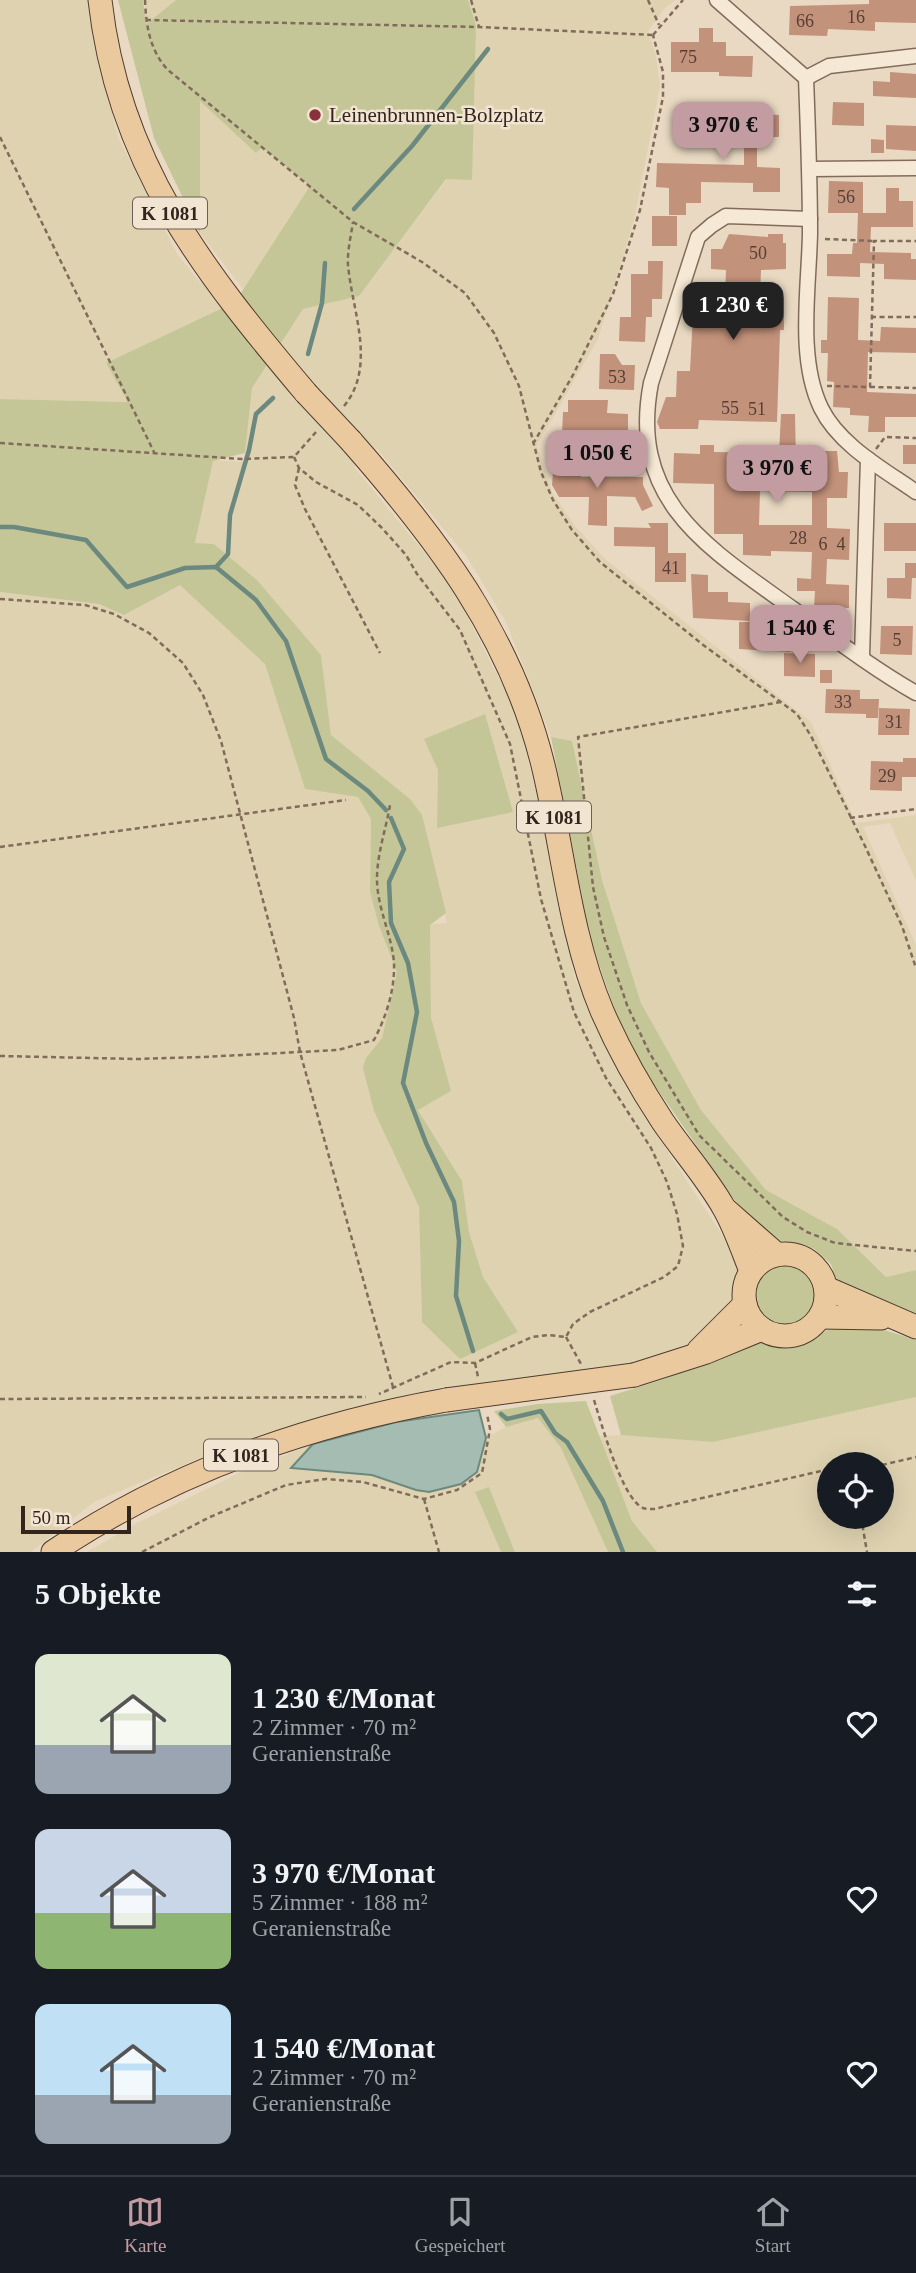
<!DOCTYPE html>
<html lang="de">
<meta charset="utf-8">
<style>
:root{--surface:#171b24;--page:#20242c;--text:#f1f3f6;--muted:#9ea1a6;--line:#363941;--accent:#c39ca2}
body{margin:0;font-family:"Times New Roman",serif;background:var(--page);color:var(--text);height:100vh;display:flex;flex-direction:column;font-size:26px;white-space:nowrap}
*{box-sizing:border-box;margin:0}
p{font-size:23px;color:var(--muted)}
.icon{flex:none;width:38px;height:38px;fill:none;stroke:currentColor;stroke-width:2;stroke-linecap:round;stroke-linejoin:round}
.map{position:relative;height:1552px;overflow:hidden}
.sheet{display:flex;flex-direction:column;background:var(--surface);flex:1}
.sheet>*{flex:none}
.controls{position:absolute;left:817px;top:1452px;display:grid;gap:14px}
.controls a{display:grid;place-items:center;width:77px;height:77px;border-radius:50%;background:var(--surface);box-shadow:0 7px 28px #0002;font-size:35px}
.scale{position:absolute;left:21px;bottom:18px;width:110px;box-sizing:border-box;padding-left:7px;border:4px solid #32251e;border-top:0;font-size:19px;line-height:24px;white-space:nowrap;color:#32251e;-webkit-text-stroke:5px #f1e4d1;paint-order:stroke}
.price{position:absolute;translate:-50% -60px;padding:0 16px;border-radius:14px;background:var(--accent);color:#111;font-size:23px;line-height:46px;filter:drop-shadow(0 2px 4px #0008)}
.price::after{content:'';position:absolute;left:50%;top:42px;width:21px;height:16px;margin-left:-10px;background:inherit;clip-path:polygon(0 0,100% 0,50% 100%)}
.price.selected{background:#222;color:#fff}
ul{padding:0;list-style:none}
li{display:flex;align-items:center;gap:21px;height:175px;padding:0 35px}
li span{display:grid;place-items:center;flex:none;width:196px;height:140px;border-radius:14px;color:#555}
li>.icon{margin-inline-start:auto}
span .icon{width:84px;height:84px;fill:#fffc;stroke-width:1}
li b{font-size:30px}
h2{display:flex;justify-content:space-between;align-items:center;height:84px;padding:0 35px;font-size:30px}
.tab-bar{display:flex;justify-content:space-around;align-items:center;height:98px;border-top:2px solid var(--line);background:var(--surface);font-size:19px;color:var(--muted)}
.tab-bar a{display:grid;justify-items:center;gap:4px}
.tab-bar .selected{color:var(--accent)}
.map>svg:first-child{display:block}
.farmland{fill:#ded2b0;fill-rule:evenodd}
.green{fill:#c5c697}
.water{fill:#a4bcb2;stroke:#6c897f;stroke-width:2}
.lines{fill:none;stroke-linecap:round;stroke-linejoin:round}
.stream{stroke:#6c897f;stroke-width:4.5}
.building{fill:#c3927b;fill-rule:evenodd}
.service-casing{stroke:#816b5b;stroke-width:10}
.minor-casing{stroke:#816b5b;stroke-width:17}
.primary-casing{stroke:#4f3b2f;stroke-width:25}
.path{stroke:#816b5b;stroke-width:2.5;stroke-dasharray:5 3.5;stroke-linecap:butt}
.service{stroke:#f5e8d4;stroke-width:7}
.minor{stroke:#f5e8d4;stroke-width:14}
.primary{stroke:#e9c99d;stroke-width:23}
.primary-bridge-casing{stroke:#4f3b2f;stroke-width:25;stroke-linecap:butt}
.primary-bridge{stroke:#e9c99d;stroke-width:23}
.poi-dot{fill:#8a313b;stroke:#f1e4d1;stroke-width:2.5}
.labels{text-anchor:middle;stroke-width:5;stroke-linejoin:round;paint-order:stroke}
.number-label{font-size:18px;fill:#564035}
.shield{fill:#f1e4d1;stroke:#6b5e54;stroke-width:2}
.shield-label{font-size:19px;font-weight:bold;fill:#32251e}
.poi-label{font-size:21px;fill:#32251e;stroke:#f1e4d1;text-anchor:start}
</style>
<div class="map">
<svg width="916" height="1552" viewBox="0 0 916 1552">
<rect width="100%" height="100%" fill="#e9d9c2"/>
<g class="farmland">
<path d="M 0,0 L 88,0 L 92,34 L 118,137 L 177,254 L 199,281 L 220,294 L 226,306 L 106,363 L 128,402 L 0,399 Z"/>
<path d="M 145,0 L 176,0 L 145,24 Z"/>
<path d="M 468,0 L 676,0 L 665,8 L 648,31 L 656,56 L 660,86 L 634,220 L 598,339 L 537,445 L 552,492 L 575,526 L 605,559 L 811,722 L 856,823 L 916,815 L 916,881 L 890,823 L 863,827 L 916,945 L 916,1270 L 886,1277 L 837,1229 L 766,1190 L 701,1110 L 641,1003 L 602,880 L 572,742 L 551,737 L 506,622 L 467,557 L 377,449 L 354,467 L 443,575 L 458,598 L 515,710 L 540,806 L 575,979 L 627,1089 L 730,1247 L 738,1271 L 730,1305 L 695,1343 L 666,1358 L 631,1367 L 436,1388 L 351,1408 L 205,1456 L 94,1502 L 31,1552 L 0,1552 L 0,592 L 99,604 L 124,615 L 180,584 L 265,664 L 305,789 L 358,797 L 371,819 L 370,892 L 379,926 L 397,972 L 382,1038 L 366,1058 L 374,1111 L 419,1207 L 422,1322 L 517,1332 L 483,1277 L 469,1232 L 462,1181 L 418,1109 L 451,1091 L 431,1017 L 430,924 L 447,923 L 422,815 L 409,799 L 331,735 L 321,655 L 257,580 L 214,544 L 195,543 L 213,460 L 244,462 L 252,388 L 303,309 L 359,295 L 447,179 L 476,25 ZM 438,770 L 513,812 L 437,827 Z"/>
<path d="M 200,100 L 256,153 L 284,119 L 330,156 L 243,289 L 200,233 Z"/>
<path d="M 916,1397 L 916,1552 L 657,1552 L 632,1521 L 599,1436 L 629,1435 L 713,1442 ZM 830,1465 L 882,1465 L 882,1517 L 830,1517 Z"/>
<path d="M 538,1418 L 561,1448 L 608,1552 L 515,1552 L 489,1487 L 475,1492 L 501,1552 L 87,1552 L 135,1524 L 237,1474 L 313,1444 L 292,1468 L 372,1475 L 416,1490 L 429,1492 L 461,1484 L 477,1472 L 486,1438 L 506,1427 Z"/>
</g>
<g class="green">
<path d="M 118,0 L 143,0 L 146,24 L 176,0 L 468,0 L 476,25 L 472,180 L 446,179 L 359,296 L 303,309 L 252,388 L 245,453 L 213,461 L 195,543 L 214,544 L 257,580 L 321,655 L 331,735 L 410,799 L 422,815 L 446,913 L 430,925 L 431,1017 L 451,1091 L 418,1110 L 462,1181 L 469,1232 L 483,1277 L 518,1332 L 460,1359 L 422,1322 L 419,1207 L 374,1111 L 363,1068 L 366,1058 L 382,1038 L 397,972 L 379,926 L 370,892 L 371,819 L 358,797 L 305,789 L 265,664 L 180,585 L 124,615 L 99,604 L 0,592 L 0,399 L 128,402 L 106,363 L 235,302 L 310,186 L 262,147 L 256,153 L 200,101 L 200,233 L 154,138 Z"/>
<path d="M 485,714 L 513,812 L 437,828 L 438,770 L 424,739 Z"/>
<path d="M 551,737 L 572,741 L 602,880 L 641,1003 L 701,1110 L 766,1190 L 837,1229 L 886,1277 L 916,1270 L 916,1314 L 861,1296 L 842,1285 L 835,1277 L 831,1264 L 813,1248 L 773,1239 L 741,1209 L 644,1070 L 615,1011 L 590,938 Z"/>
<circle cx="786" cy="1294" r="33"/>
<path d="M 839,1323 L 875,1327 L 916,1340 L 916,1397 L 713,1442 L 621,1435 L 610,1396 L 664,1379 L 750,1342 C 760,1341 767,1344 777,1345 C 802,1348 819,1335 839,1323 Z"/>
<path d="M 586,1401 L 632,1521 L 657,1552 L 608,1552 L 561,1448 L 538,1418 L 506,1427 L 494,1411 L 538,1404 Z"/>
<path d="M 489,1487 L 515,1552 L 501,1552 L 475,1492 Z"/>
</g>
<path class="water" d="M 479,1410 L 486,1438 L 477,1472 L 461,1484 L 429,1492 L 416,1490 L 372,1475 L 291,1468 L 313,1444 L 396,1422 Z"/>
<g class="lines">
<g class="stream">
<path d="M 354,209 L 412,146 L 488,49"/>
<path d="M 308,354 L 322,303 L 325,263"/>
<path d="M 0,527 L 14,527 L 86,540 L 127,587 L 185,568 L 216,567 L 256,600 L 286,641 L 326,759 L 368,791 L 386,810"/>
<path d="M 216,567 L 228,554 L 230,515 L 249,450 L 256,414 L 273,398"/>
<path d="M 391,818 L 404,849 L 389,882 L 391,923 L 408,963 L 417,1012 L 403,1083 L 426,1143 L 454,1202 L 459,1241 L 456,1296 L 473,1351"/>
<path d="M 501,1414 L 507,1419 L 541,1411 L 555,1433 L 567,1442 L 603,1501 L 623,1552"/>
</g>
</g>
<g class="building">
<path d="M 869,0 L 916,0 L 916,23 L 875,22 L 875,31 L 828,29 L 827,36 L 789,35 L 790,6 L 869,4 Z"/>
<path d="M 699,28 L 713,28 L 713,42 L 726,42 L 726,56 L 753,56 L 752,77 L 719,76 L 719,72 L 671,72 L 671,42 L 699,42 Z"/>
<path d="M 890,72 L 916,74 L 916,98 L 873,96 L 873,81 L 890,82 Z"/>
<path d="M 833,102 L 864,103 L 864,126 L 832,125 Z"/>
<path d="M 713,112 L 779,115 L 779,137 L 758,137 L 757,139 L 757,167 L 780,168 L 780,192 L 753,192 L 753,183 L 701,182 L 701,203 L 686,203 L 686,215 L 669,215 L 669,188 L 656,187 L 657,163 L 744,165 L 744,138 L 712,137 Z"/>
<path d="M 886,125 L 916,126 L 916,151 L 886,149 Z"/>
<path d="M 871,139 L 884,140 L 884,153 L 871,153 Z"/>
<path d="M 829,181 L 863,182 L 863,213 L 828,213 Z"/>
<path d="M 886,188 L 899,188 L 899,201 L 913,201 L 913,227 L 871,227 L 870,252 L 911,253 L 911,259 L 916,259 L 916,280 L 884,279 L 884,264 L 860,263 L 860,277 L 827,276 L 827,254 L 852,254 L 853,243 L 857,243 L 858,213 L 886,213 Z"/>
<rect x="652" y="216" width="25" height="30"/>
<path d="M 729,234 L 768,237 L 768,234 L 783,234 L 783,243 L 786,243 L 786,269 L 761,270 L 760,297 L 784,297 L 784,330 L 780,330 L 777,422 L 699,420 L 698,429 L 660,429 L 657,422 L 666,397 L 676,397 L 677,371 L 690,371 L 694,296 L 725,296 L 726,270 L 711,269 L 711,249 L 722,249 Z"/>
<path d="M 648,261 L 663,261 L 662,299 L 652,299 L 652,317 L 646,317 L 645,342 L 619,341 L 620,317 L 631,317 L 631,274 L 648,274 Z"/>
<path d="M 828,297 L 859,298 L 858,340 L 880,341 L 881,327 L 916,328 L 916,353 L 868,352 L 867,392 L 916,394 L 916,417 L 885,417 L 885,432 L 868,432 L 869,416 L 850,415 L 850,408 L 833,407 L 834,382 L 827,381 L 828,353 L 821,353 L 821,340 L 827,340 Z"/>
<path d="M 600,354 L 615,354 L 622,365 L 635,365 L 634,390 L 599,389 Z"/>
<path d="M 568,400 L 608,400 L 607,413 L 628,414 L 628,437 L 562,434 L 563,412 L 568,412 Z"/>
<path d="M 781,414 L 795,414 L 796,464 L 823,464 L 824,451 L 837,451 L 839,472 L 848,472 L 847,498 L 827,498 L 827,528 L 850,529 L 849,560 L 827,559 L 826,584 L 849,585 L 849,608 L 814,608 L 815,591 L 797,591 L 797,578 L 811,579 L 812,552 L 771,551 L 771,556 L 743,555 L 743,534 L 714,534 L 714,484 L 673,483 L 674,453 L 700,454 L 700,445 L 714,445 L 714,452 L 779,453 ZM 760,491 L 812,492 L 812,525 L 759,525 Z"/>
<rect x="903" y="445" width="13" height="19"/>
<path d="M 554,459 L 570,459 L 569,471 L 581,471 L 581,477 L 643,477 L 643,485 L 653,506 L 642,511 L 635,497 L 607,496 L 607,526 L 588,525 L 589,497 L 559,497 L 552,485 Z"/>
<path d="M 648,523 L 668,523 L 668,553 L 686,553 L 686,582 L 655,582 L 655,547 L 614,546 L 614,527 L 651,528 Z"/>
<rect x="884" y="523" width="32" height="28"/>
<rect x="905" y="563" width="11" height="15"/>
<path d="M 691,574 L 708,575 L 708,592 L 728,592 L 728,602 L 750,603 L 750,621 L 693,618 Z"/>
<path d="M 887,578 L 912,578 L 911,599 L 887,598 Z"/>
<path d="M 739,622 L 771,622 L 770,629 L 791,630 L 790,652 L 739,649 Z"/>
<path d="M 881,626 L 913,626 L 912,655 L 880,654 Z"/>
<path d="M 784,653 L 815,654 L 815,677 L 784,676 Z"/>
<rect x="820" y="670" width="12" height="13"/>
<path d="M 826,689 L 860,690 L 860,699 L 879,699 L 878,718 L 866,718 L 866,714 L 825,713 Z"/>
<path d="M 879,708 L 910,709 L 909,735 L 878,735 Z"/>
<path d="M 903,758 L 916,758 L 916,777 L 902,777 L 902,791 L 870,790 L 871,761 L 903,762 Z"/>
</g>
<g class="lines">
<defs>
<path id="service" d="M 580,460 L 651,461"/>
<g id="minor">
<path d="M 717,0 L 806,78 C 808,130 810,182 810,233 C 809,288 797,358 821,408 C 839,445 883,469 916,492"/>
<path d="M 806,78 L 829,66 L 916,56"/>
<path d="M 810,169 L 916,168"/>
<path d="M 810,219 L 726,216 L 712,225 L 698,237 L 651,383 C 628,502 709,548 793,609 C 833,638 874,669 916,693"/>
<path d="M 862,656 L 868,459"/>
</g>
<g id="primary">
<path d="M 100,0 C 118,164 204,272 306,393"/>
<path d="M 351,441 C 437,539 511,635 543,765 C 563,847 569,932 602,1011 C 619,1050 640,1087 663,1122 C 683,1151 707,1178 724,1208 C 735,1227 743,1251 751,1271"/>
<path d="M 727,1211 L 776,1254"/>
<circle cx="785" cy="1295" r="41"/>
<path d="M 826,1288 L 916,1327"/>
<path d="M 820,1317 L 881,1318"/>
<path d="M 699,1350 L 745,1304"/>
<path d="M 634,1375 L 706,1352 L 762,1329"/>
<path d="M 53,1552 C 171,1473 307,1425 446,1400"/>
</g>
</defs>
<use href="#service" class="service-casing"/>
<use href="#minor" class="minor-casing"/>
<use href="#primary" class="primary-casing"/>
<g class="path">
<path d="M 145,0 C 146,26 150,51 168,70 L 353,222 L 422,262 L 465,293 L 494,333 L 519,386 L 541,472 L 553,500 L 572,530 L 600,562 L 702,644 L 797,714 L 811,736 L 865,846 L 902,926 L 916,968"/>
<path d="M 471,0 L 479,27"/>
<path d="M 648,0 L 659,25"/>
<path d="M 146,20 L 479,27 L 653,35"/>
<path d="M 653,35 L 683,0"/>
<path d="M 0,137 L 154,452"/>
<path d="M 825,239 L 874,241"/>
<path d="M 871,317 L 916,317"/>
<path d="M 827,386 L 870,387 L 874,241 L 916,241"/>
<path d="M 870,387 L 916,388"/>
<path d="M 344,406 C 377,366 352,311 348,265 C 347,252 351,236 353,222"/>
<path d="M 0,443 L 242,459 L 294,457 L 316,432"/>
<path d="M 533,444 L 573,375 L 613,294 L 640,210 L 663,97 L 663,72 L 653,35"/>
<path d="M 876,449 L 885,437 L 916,438"/>
<path d="M 294,457 L 299,468 L 316,482 L 358,505 L 382,528 L 406,555 L 417,574 L 460,630 L 510,744 L 541,899 L 574,1012 L 606,1078 L 651,1148 L 667,1182 L 677,1214 L 683,1246 L 678,1266 L 664,1277 L 590,1312 L 573,1324 L 566,1337 L 548,1335 L 532,1337 L 475,1363 L 451,1362 L 379,1394"/>
<path d="M 299,468 L 295,485 L 305,509 L 380,653"/>
<path d="M 0,599 L 85,605 L 114,614 L 149,633 L 183,663 L 203,695 L 221,741 L 294,1018 L 300,1052 L 393,1387"/>
<path d="M 781,702 L 578,737 L 593,887 L 604,937 L 627,1005 L 649,1052 L 699,1135 L 783,1217 L 807,1232 L 835,1243 L 916,1251"/>
<path d="M 850,818 L 916,809"/>
<path d="M 0,847 L 346,800"/>
<path d="M 0,1056 L 137,1059 L 203,1057 L 338,1050 L 374,1040 C 386,1017 395,990 394,963 C 392,935 377,908 377,879 C 377,854 386,829 390,805"/>
<path d="M 566,1337 L 581,1364"/>
<path d="M 475,1363 L 478,1377"/>
<path d="M 0,1399 L 366,1397"/>
<path d="M 594,1400 C 601,1422 622,1499 643,1508 C 646,1509 650,1509 654,1509 L 830,1469"/>
<path d="M 882,1465 L 916,1457"/>
<path d="M 424,1499 L 439,1552"/>
<path d="M 861,1517 L 867,1552"/>
<path d="M 142,1552 L 210,1517 L 286,1485 L 326,1479 L 363,1482 L 424,1499 L 457,1490 L 482,1473 L 490,1429 L 487,1414"/>
</g>
<use href="#service" class="service"/>
<use href="#minor" class="minor"/>
<use href="#primary" class="primary"/>
<defs>
<g id="primary-bridge">
<path d="M 306,393 L 351,441"/>
<path d="M 446,1400 L 634,1375"/>
</g>
</defs>
<use href="#primary-bridge" class="primary-bridge-casing"/>
<use href="#primary-bridge" class="primary-bridge"/>
</g>
<circle class="poi-dot" cx="315" cy="115" r="7"/>
<g class="labels">
<g class="number-label">
<text x="856" y="23">16</text>
<text x="805" y="27">66</text>
<text x="688" y="63">75</text>
<text x="846" y="203">56</text>
<text x="758" y="259">50</text>
<text x="617" y="383">53</text>
<text x="730" y="414">55</text>
<text x="757" y="415">51</text>
<text x="798" y="544">28</text>
<text x="823" y="550">6</text>
<text x="841" y="550">4</text>
<text x="671" y="574">41</text>
<text x="897" y="646">5</text>
<text x="843" y="708">33</text>
<text x="894" y="728">31</text>
<text x="887" y="782">29</text>
</g>
<g class="shield">
<rect x="133" y="197.5" width="74" height="31" rx="5"/>
<rect x="517" y="801.5" width="74" height="31" rx="5"/>
<rect x="204" y="1439.5" width="74" height="31" rx="5"/>
</g>
<g class="shield-label">
<text x="170" y="220">K 1081</text>
<text x="554" y="824">K 1081</text>
<text x="241" y="1462">K 1081</text>
</g>
<g class="poi-label">
<text x="329" y="122">Leinenbrunnen-Bolzplatz</text>
</g>
</g>
</svg>
<div class="controls">
<a><svg class="icon" aria-label="locate" viewBox="0 0 24 24"><circle cx="12" cy="12" r="6"/><path d="M12 2v4M12 18v4M2 12h4M18 12h4"/></svg></a>
</div>
<div class="scale">50 m</div>
<b class="price" style="left:723px;top:162px">3 970 €</b>
<b class="price selected" style="left:733px;top:342px">1 230 €</b>
<b class="price" style="left:597px;top:490px">1 050 €</b>
<b class="price" style="left:777px;top:505px">3 970 €</b>
<b class="price" style="left:800px;top:665px">1 540 €</b>
</div>
<section class="sheet">
<h2>5 Objekte<svg class="icon" aria-label="filters" viewBox="0 0 24 24"><path d="M4 7h16M4 17h16"/><circle cx="9" cy="7" r="2"/><circle cx="15" cy="17" r="2"/></svg></h2>
<ul>
<li><span style="background:linear-gradient(#dfe7d0 65%,#9aa5b1 0)"><svg class="icon" aria-label="home" viewBox="0 0 24 24"><path d="M3 11l9-7 9 7M6 9v11h12V9"/></svg></span><div><b>1 230 €/Monat</b><p>2 Zimmer · 70 m²</p><p>Geranienstraße</p></div><svg class="icon" aria-label="heart" viewBox="0 0 24 24"><path d="M12 20l-8-8c-3-5 5-10 8-4 3-6 11-1 8 4z"/></svg></li>
<li><span style="background:linear-gradient(#c9d6e8 60%,#8fb573 0)"><svg class="icon" aria-label="home" viewBox="0 0 24 24"><path d="M3 11l9-7 9 7M6 9v11h12V9"/></svg></span><div><b>3 970 €/Monat</b><p>5 Zimmer · 188 m²</p><p>Geranienstraße</p></div><svg class="icon" aria-label="heart" viewBox="0 0 24 24"><path d="M12 20l-8-8c-3-5 5-10 8-4 3-6 11-1 8 4z"/></svg></li>
<li><span style="background:linear-gradient(#bfe0f5 65%,#9aa5b1 0)"><svg class="icon" aria-label="home" viewBox="0 0 24 24"><path d="M3 11l9-7 9 7M6 9v11h12V9"/></svg></span><div><b>1 540 €/Monat</b><p>2 Zimmer · 70 m²</p><p>Geranienstraße</p></div><svg class="icon" aria-label="heart" viewBox="0 0 24 24"><path d="M12 20l-8-8c-3-5 5-10 8-4 3-6 11-1 8 4z"/></svg></li>
</ul>
</section>
<nav class="tab-bar">
<a class="selected"><svg class="icon" aria-label="map" viewBox="0 0 24 24"><path d="M3 6l6-2 6 2 6-2v14l-6 2-6-2-6 2zM9 4v14M15 6v14"/></svg>Karte</a>
<a><svg class="icon" aria-label="saved" viewBox="0 0 24 24"><path d="M7 4h10v16l-5-4-5 4z"/></svg>Gespeichert</a>
<a><svg class="icon" aria-label="home" viewBox="0 0 24 24"><path d="M3 11l9-7 9 7M6 9v11h12V9"/></svg>Start</a>
</nav>
